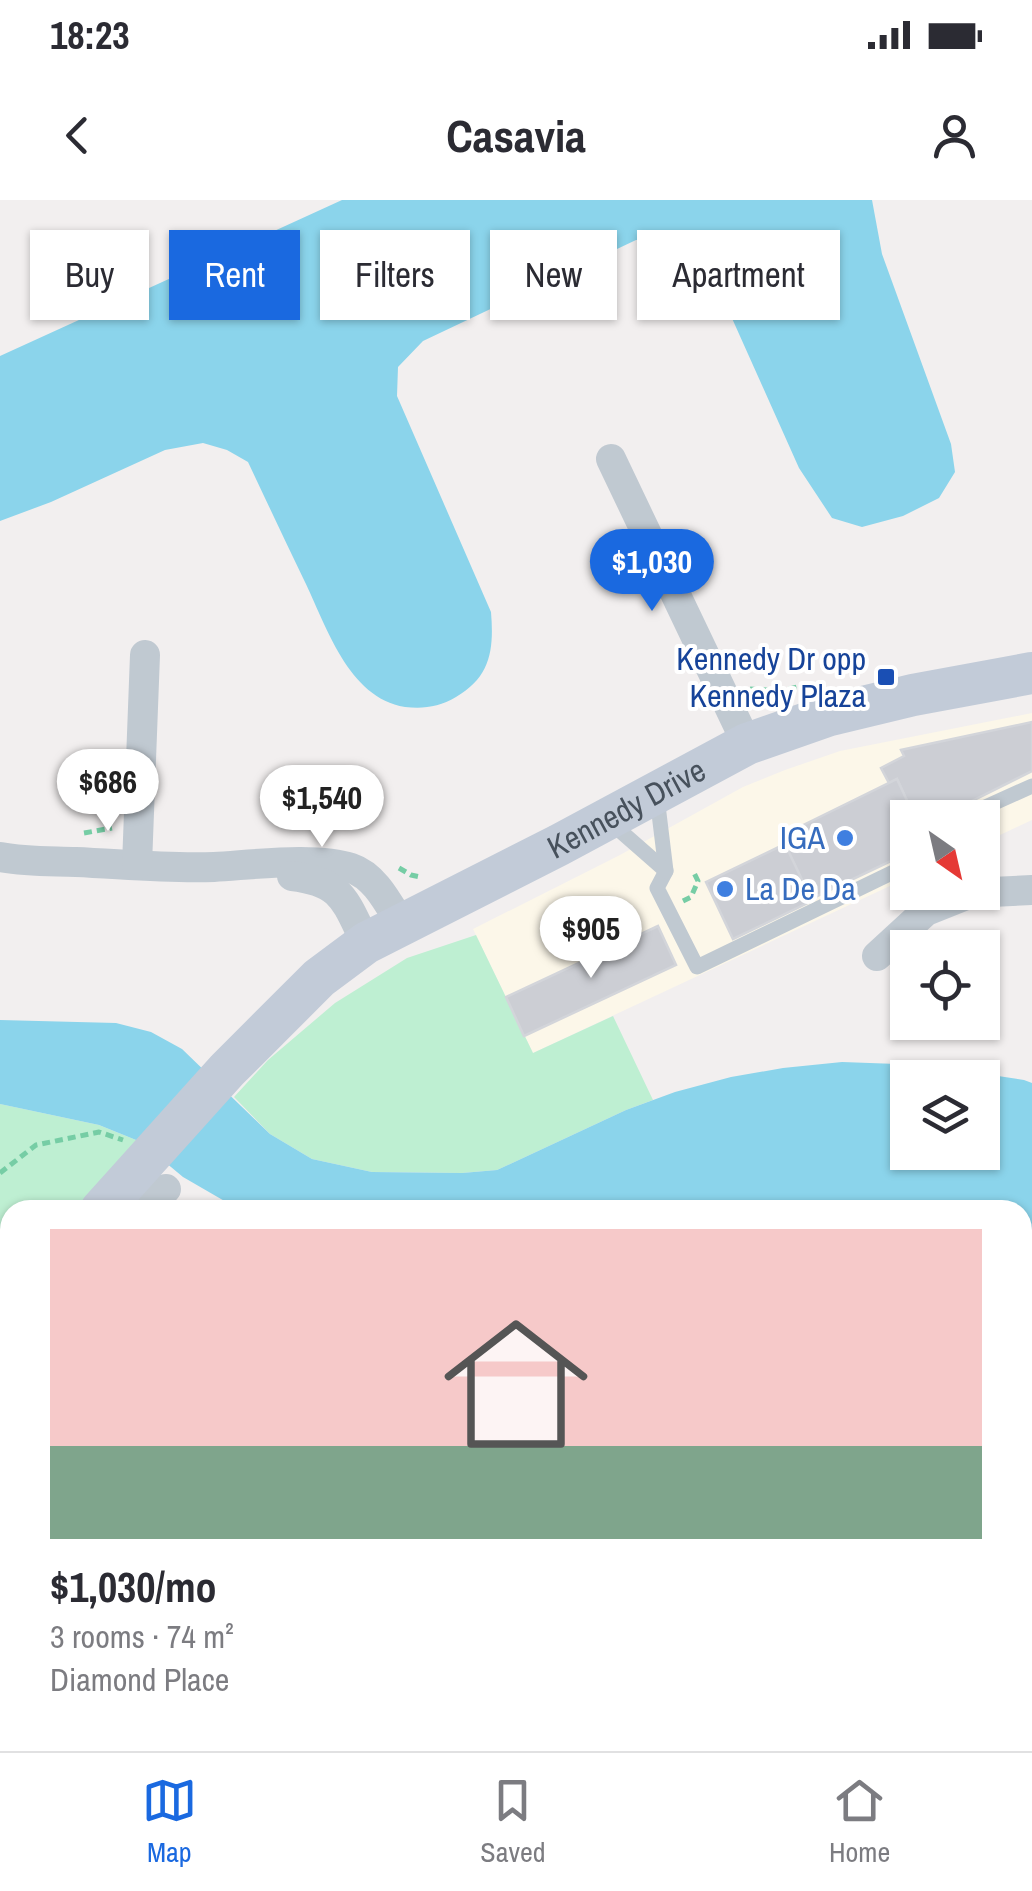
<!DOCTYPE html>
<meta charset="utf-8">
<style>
:root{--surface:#fff;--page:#f2f2f3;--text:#2b2b33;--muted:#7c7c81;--line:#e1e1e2;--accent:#1a69e0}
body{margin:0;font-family:"Archivo Narrow",sans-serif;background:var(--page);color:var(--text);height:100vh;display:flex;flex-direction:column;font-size:38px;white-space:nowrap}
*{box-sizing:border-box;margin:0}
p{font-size:32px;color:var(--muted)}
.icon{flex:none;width:55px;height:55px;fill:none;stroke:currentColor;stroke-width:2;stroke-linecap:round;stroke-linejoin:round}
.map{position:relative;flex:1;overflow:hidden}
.details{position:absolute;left:0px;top:1000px;width:1032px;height:552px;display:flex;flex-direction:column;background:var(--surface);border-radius:30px 30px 0 0;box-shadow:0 2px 8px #0004}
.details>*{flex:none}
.guide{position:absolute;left:30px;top:30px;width:972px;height:90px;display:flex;gap:20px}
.needle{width:65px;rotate:146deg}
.tools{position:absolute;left:890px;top:600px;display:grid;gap:20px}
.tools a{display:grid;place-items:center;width:110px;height:110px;border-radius:0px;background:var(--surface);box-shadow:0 2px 8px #0004;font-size:50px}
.price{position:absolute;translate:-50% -85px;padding:0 22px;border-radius:35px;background:#fff;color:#222;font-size:32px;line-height:65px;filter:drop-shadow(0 2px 5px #0008)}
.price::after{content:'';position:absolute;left:50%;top:60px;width:30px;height:22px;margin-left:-15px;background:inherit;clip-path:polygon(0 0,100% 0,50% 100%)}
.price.on{background:var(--accent);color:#fff}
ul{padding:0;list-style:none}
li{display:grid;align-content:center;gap:20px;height:530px;padding:0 50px}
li+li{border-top:2px solid var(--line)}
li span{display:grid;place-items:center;height:310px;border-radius:0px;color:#555}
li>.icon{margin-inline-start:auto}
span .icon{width:180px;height:180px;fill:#fffc;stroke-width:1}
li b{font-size:42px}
.tag{padding:0 35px;border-radius:0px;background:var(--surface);box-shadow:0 2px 8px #0004;font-size:35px;line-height:90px}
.tag.on{background:var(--accent);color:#fff}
.status{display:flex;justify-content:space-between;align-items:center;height:70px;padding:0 50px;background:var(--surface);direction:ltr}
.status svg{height:28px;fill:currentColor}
header{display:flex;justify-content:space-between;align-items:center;height:130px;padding:0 50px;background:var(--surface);font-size:45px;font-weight:800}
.tabs{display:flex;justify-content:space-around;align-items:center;height:140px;border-top:2px solid var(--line);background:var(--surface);font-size:28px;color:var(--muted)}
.tabs a{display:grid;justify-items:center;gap:5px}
.tabs .on{color:var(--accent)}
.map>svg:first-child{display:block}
.commercial{fill:#fcf7e9}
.green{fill:#beefd2}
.water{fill:#8bd4eb;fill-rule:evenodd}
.building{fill:#ccced4;stroke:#d3d5da;stroke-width:2.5}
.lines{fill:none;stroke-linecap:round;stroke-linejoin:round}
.path{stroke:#76cda5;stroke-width:5;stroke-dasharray:8 5;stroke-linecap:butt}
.lane{stroke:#c0c9d1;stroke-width:15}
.street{stroke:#c0c9d1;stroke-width:30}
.secondary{stroke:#c2cbd8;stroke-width:42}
.transit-dot{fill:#1a4fb4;stroke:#fff;stroke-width:4}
.shop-dot{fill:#3f7fe0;stroke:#fff;stroke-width:4}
.labels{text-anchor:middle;stroke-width:8;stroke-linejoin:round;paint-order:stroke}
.transit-label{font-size:32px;fill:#164399;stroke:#fff;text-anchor:end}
.street-label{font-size:32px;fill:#47515c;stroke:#fff}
.shop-label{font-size:32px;fill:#366cbe;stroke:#fff;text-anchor:end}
</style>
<div class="status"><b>18:23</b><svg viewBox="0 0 49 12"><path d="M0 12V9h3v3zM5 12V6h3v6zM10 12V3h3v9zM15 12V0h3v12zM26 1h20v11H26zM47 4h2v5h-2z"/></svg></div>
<header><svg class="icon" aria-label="back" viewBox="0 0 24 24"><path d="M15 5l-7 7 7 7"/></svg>Casavia<svg class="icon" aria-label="person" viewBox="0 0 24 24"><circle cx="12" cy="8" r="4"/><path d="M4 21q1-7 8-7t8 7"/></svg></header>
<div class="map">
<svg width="1032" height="1551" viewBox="0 0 1032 1551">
<rect width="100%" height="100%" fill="#f2efef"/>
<path class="commercial" d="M 1032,513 L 1032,620 L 983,643 L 982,618 L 908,618 L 907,678 L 533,853 L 473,729 L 620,655 L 743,587 L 785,570 L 840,551 Z"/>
<g class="green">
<path d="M 476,735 L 533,853 L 613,816 L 653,900 L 626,910 L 497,970 L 462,973 L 372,972 L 312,959 L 270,934 L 234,897 L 268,860 L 335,803 L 407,758 Z"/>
<path d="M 0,904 L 99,925 L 141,942 L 81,1010 L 10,1010 L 10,1112 L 0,1144 Z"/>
</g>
<g class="water">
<path d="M 342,0 L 872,0 L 882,54 L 951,244 L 955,272 L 939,298 L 903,316 L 862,327 L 832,318 L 799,268 L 705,58 L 672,39 L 636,40 L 423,141 L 398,167 L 397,196 L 491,412 C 494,449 491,477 456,497 C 439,507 424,509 405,507 C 348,498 326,425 304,380 C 285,341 267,302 248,262 L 227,250 L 203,243 L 165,250 L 51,302 L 0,321 L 0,156 Z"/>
<path d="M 0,820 L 116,823 L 151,832 L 182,849 L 270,934 L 312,959 L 372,972 L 462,973 L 497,970 L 626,910 L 675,892 L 731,877 L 783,868 L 842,862 L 925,865 L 1024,880 L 1032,883 L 1032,1081 L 1023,1077 L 1022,1010 L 240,1010 L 183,977 L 141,942 L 99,925 L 0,904 ZM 908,878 L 982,878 L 982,952 L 908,952 Z"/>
</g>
<g class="building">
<path d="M 1032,522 L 1032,571 L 938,618 L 915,618 L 897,579 L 889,583 L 881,568 L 904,556 L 901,550 Z"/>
<path d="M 897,579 L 915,618 L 908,618 L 908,653 L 811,699 L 781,636 Z"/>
<path d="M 785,644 L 812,701 L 733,739 L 706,682 Z"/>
<path d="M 658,726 L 676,765 L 524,836 L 506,797 Z"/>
<path d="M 642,1542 L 697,1542 L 705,1551 L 650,1551 Z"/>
<path d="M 853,1542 L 890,1542 L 892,1551 L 855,1551 Z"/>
</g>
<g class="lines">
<g class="path">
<path d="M 750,489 L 781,491 L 813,483"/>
<path d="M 84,633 L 112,628"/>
<path d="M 399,668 L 411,675 L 420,677"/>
<path d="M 683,701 L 691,697 L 698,681 L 694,673"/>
<path d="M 0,973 L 36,945 L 99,932 L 123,940"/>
</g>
<g class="lane">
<path d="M 657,597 L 666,671 L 657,688 L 697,767 L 908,665"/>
<path d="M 961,618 L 1032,586"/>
<path d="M 609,621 L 666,671"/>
</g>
<g class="street">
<path d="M 611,259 L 747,544"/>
<path d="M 0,657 C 25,662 51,661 76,662 C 122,664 168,669 214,667 C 251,665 317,656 351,668 C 375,676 388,703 401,724"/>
<path d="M 137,665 L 145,455"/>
<path d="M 292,676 C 343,682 345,701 366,743"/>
<path d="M 877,756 L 926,711 L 971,693 L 1032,690"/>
<path d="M 145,1010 L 166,989"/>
<path d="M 1022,1276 L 1032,1282"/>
<path d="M 0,1304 L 10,1270"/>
<path d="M 0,1489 L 10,1494"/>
<path d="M 81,1542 L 93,1551"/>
<path d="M 959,1542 L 962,1551"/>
<path d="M 205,1551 L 210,1542"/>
</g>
<g class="secondary">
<path id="s1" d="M 101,1010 L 227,870 L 319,778 L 366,743 L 559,645 L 747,544 L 830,515 L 913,495 L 1032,473"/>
<path d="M 0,1190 L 10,1159"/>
</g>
</g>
<rect class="transit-dot" x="876" y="467" width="20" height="20" rx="5"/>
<g class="shop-dot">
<circle cx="845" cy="638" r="10"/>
<circle cx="725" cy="689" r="10"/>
</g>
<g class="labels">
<g class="transit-label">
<text x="866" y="470">Kennedy Dr opp<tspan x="866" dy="37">Kennedy Plaza</tspan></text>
</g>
<g class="street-label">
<text dy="11" stroke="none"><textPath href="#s1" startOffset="670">Kennedy Drive</textPath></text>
</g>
<g class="shop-label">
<text x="825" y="649">IGA</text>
<text x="745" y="700" text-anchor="start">La De Da</text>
</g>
</g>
</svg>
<div class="tools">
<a><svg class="needle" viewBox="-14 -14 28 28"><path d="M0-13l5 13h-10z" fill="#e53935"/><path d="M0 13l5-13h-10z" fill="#7c7c81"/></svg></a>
<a><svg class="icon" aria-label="locate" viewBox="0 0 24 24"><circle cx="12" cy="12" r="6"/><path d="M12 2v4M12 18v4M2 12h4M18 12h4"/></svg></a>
<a><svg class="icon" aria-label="layers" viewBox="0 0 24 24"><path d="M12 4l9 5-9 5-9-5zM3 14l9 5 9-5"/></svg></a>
</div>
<b class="price on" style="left:652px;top:414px">$1,030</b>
<b class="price" style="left:108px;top:634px">$686</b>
<b class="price" style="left:322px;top:650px">$1,540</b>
<b class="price" style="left:591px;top:781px">$905</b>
<div class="guide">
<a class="tag">Buy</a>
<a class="tag on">Rent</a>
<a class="tag">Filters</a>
<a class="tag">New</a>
<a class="tag">Apartment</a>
</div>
<section class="details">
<ul>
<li><span style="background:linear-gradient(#f6c9c9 70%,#7fa58c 0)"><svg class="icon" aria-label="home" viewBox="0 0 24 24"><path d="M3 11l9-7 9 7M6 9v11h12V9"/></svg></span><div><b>$1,030/mo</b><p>3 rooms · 74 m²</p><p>Diamond Place</p></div></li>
</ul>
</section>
</div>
<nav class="tabs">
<a class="on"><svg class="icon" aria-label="map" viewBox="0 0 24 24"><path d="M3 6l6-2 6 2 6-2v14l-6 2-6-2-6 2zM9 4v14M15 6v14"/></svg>Map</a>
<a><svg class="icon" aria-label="saved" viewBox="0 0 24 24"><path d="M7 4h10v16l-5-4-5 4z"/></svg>Saved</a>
<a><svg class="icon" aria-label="home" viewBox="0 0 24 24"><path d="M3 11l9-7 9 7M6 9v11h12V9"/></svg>Home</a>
</nav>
